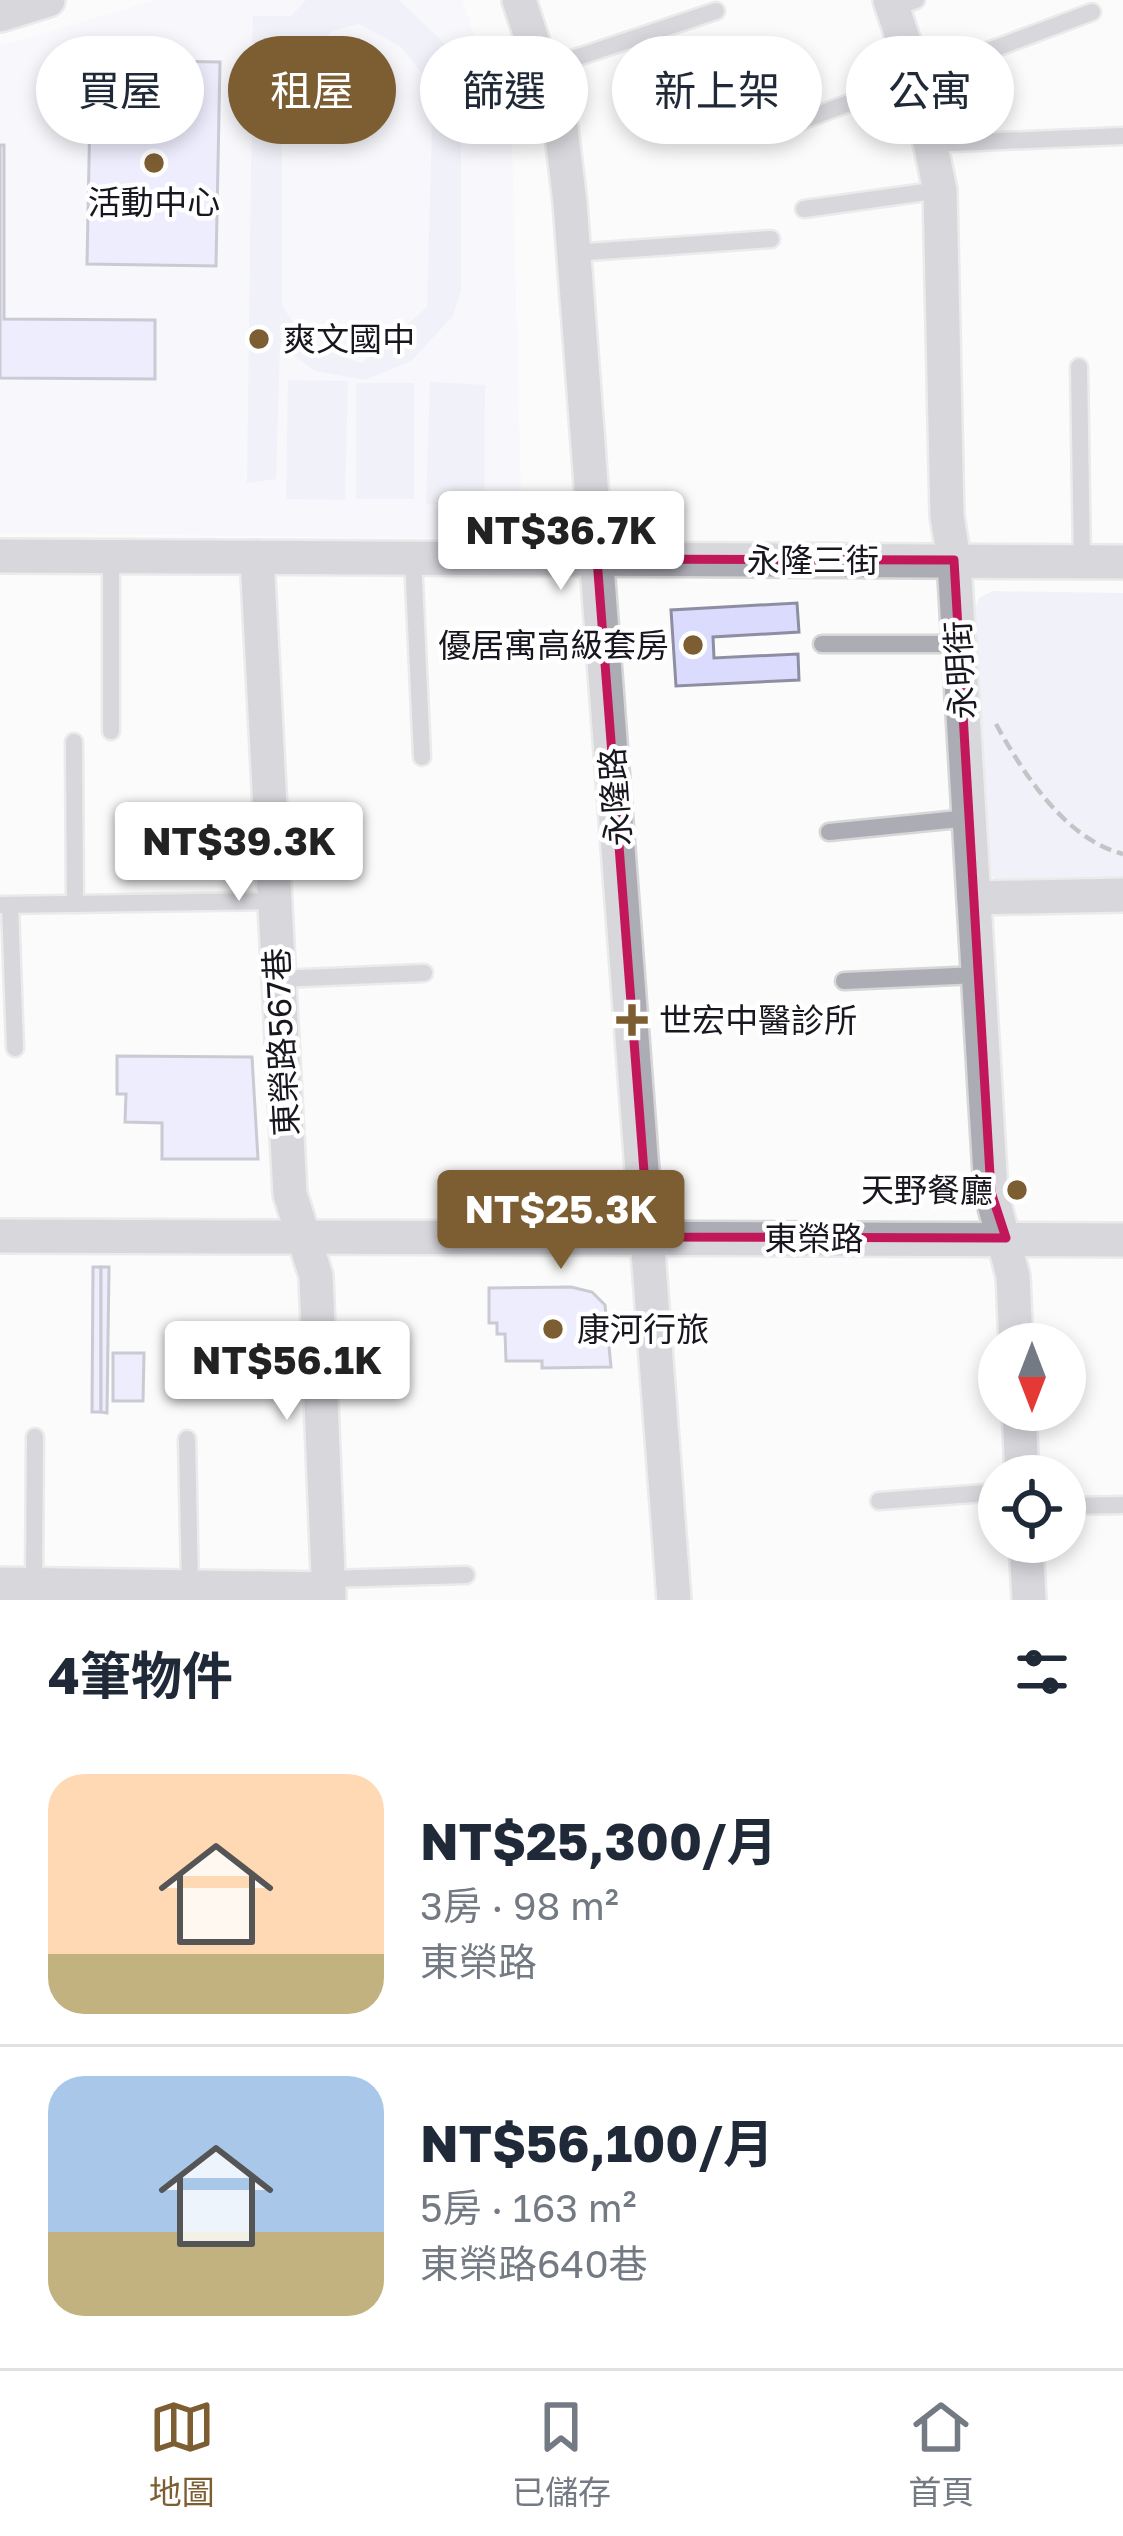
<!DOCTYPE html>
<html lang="zh-TW">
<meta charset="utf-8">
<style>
:root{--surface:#fff;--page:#f6f6f7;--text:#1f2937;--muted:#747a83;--line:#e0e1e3;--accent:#7c5e32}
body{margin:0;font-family:"Golos Text","Noto Sans TC",sans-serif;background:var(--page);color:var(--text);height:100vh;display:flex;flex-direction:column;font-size:45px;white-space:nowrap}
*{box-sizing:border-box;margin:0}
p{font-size:39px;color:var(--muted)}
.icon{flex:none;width:66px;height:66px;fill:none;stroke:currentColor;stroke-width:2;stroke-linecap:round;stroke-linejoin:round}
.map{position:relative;height:1600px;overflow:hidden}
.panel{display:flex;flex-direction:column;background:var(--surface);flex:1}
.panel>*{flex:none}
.top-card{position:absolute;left:36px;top:36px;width:1053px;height:108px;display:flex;gap:24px}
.needle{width:78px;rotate:180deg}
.controls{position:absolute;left:978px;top:1323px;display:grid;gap:24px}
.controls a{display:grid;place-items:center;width:108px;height:108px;border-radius:50%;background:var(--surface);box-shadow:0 6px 18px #0003;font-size:60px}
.price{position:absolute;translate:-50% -102px;padding:0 27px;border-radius:12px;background:#fff;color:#222;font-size:39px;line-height:78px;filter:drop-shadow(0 3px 6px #0008)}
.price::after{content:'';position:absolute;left:50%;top:72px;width:36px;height:27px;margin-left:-18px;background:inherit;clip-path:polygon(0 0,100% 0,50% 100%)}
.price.active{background:var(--accent);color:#fff}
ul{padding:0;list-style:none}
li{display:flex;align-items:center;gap:36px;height:300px;padding:0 48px}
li+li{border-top:3px solid var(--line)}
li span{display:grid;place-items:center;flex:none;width:336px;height:240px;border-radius:36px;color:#555}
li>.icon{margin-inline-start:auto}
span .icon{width:144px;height:144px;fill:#fffc;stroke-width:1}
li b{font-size:51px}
h2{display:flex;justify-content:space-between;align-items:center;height:144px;padding:0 48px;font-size:51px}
.chip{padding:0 42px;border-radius:54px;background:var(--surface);box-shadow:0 6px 18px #0003;font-size:42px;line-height:108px}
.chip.active{background:var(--accent);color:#fff}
.tab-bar{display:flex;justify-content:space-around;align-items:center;height:168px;border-top:3px solid var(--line);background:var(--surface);font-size:33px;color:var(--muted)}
.tab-bar a{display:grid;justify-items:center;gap:6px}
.tab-bar .active{color:var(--accent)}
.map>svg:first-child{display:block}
.built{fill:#f1f1fd}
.green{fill:#e5e5f6;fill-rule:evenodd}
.building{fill:#dbdbfe;stroke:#8e8ea3;stroke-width:3}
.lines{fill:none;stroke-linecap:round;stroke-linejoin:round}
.lane-casing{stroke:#d7d7d8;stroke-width:21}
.street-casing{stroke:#d7d7d8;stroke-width:38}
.path{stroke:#818085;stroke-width:4.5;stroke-dasharray:12 6;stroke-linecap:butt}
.lane{stroke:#acacb5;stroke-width:16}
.street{stroke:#acacb5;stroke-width:33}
.marked{fill:none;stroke:#c2185b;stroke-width:9;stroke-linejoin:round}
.poi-dot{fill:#7c5e32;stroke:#fff;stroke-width:4.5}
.labels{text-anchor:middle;stroke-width:9;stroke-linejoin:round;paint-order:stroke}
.poi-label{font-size:33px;fill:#18171f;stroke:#fff;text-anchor:start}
.street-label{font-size:33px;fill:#18171f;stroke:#fff}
</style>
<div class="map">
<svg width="1123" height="1600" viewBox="0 0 1123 1600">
<rect width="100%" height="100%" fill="#fbfbfb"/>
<path class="built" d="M 156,0 L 462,0 L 512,146 L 522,539 L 0,533 L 0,46 Z"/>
<g class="green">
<path d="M 306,0 L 399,0 L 461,59 L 461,290 L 453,316 L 411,361 L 365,380 L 315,371 L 280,345 L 276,479 L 247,483 L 253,16 L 291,16 ZM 359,24 L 401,47 L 433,87 L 427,307 L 362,363 C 326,351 301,339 282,305 L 282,84 L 332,31 Z"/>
<path d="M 288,380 L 348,381 L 345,500 L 286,499 Z"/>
<path d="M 430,382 L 485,385 L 484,505 L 426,504 Z"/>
<rect x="356" y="383" width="58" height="116"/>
<path d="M 993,591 L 1123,593 L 1123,887 L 996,881 L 988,870 L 973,615 L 979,598 Z"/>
</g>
<g class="building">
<path d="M 91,60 L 220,62 L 216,266 L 87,264 Z"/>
<path d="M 0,145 L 4,145 L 4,319 L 155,320 L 155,379 L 0,378 Z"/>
<path d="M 797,603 L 799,632 L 713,637 L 714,658 L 798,654 L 799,680 L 676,686 L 671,610 Z"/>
<path d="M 117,1056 L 252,1057 L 258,1159 L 162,1159 L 162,1123 L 125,1122 L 126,1094 L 117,1094 Z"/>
<path d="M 93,1267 L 101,1267 L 101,1412 L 92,1412 Z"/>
<path d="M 101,1267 L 109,1267 L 107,1413 L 101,1412 Z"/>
<path d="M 571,1287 L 592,1292 L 605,1305 L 611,1367 L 542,1368 L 542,1361 L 506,1361 L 505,1334 L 497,1334 L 497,1323 L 489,1323 L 489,1288 Z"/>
<path d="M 113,1353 L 144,1353 L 143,1401 L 113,1401 Z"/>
</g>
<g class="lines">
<defs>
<g id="lane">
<path d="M 893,8 L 916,0"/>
<path d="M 542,69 L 716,11"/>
<path d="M 769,133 L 1092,12"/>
<path d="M 930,144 L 1123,136"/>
<path d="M 804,209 L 940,190"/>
<path d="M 573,253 L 771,239"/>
<path d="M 1079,367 L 1082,561"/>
<path d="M 111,557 L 111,731"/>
<path d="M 413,558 L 422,757"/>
<path d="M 822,644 L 958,644"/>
<path d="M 74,742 L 75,904"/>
<path d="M 829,832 L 969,818"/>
<path d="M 0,905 L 274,901"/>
<path d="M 10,905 L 15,1048"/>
<path d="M 278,979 L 424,973"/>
<path d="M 844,981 L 978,975"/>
<path d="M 187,1439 L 190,1587"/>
<path d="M 879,1501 L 999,1492"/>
<path d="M 1065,1506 L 1123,1505"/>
<path d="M 328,1579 L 466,1575"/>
<path d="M 34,1584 L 35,1437"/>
</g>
<g id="street">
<path d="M 519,0 L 561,128 L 570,203 L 674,1600"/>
<path d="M 890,0 L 917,81 L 940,190 L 947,516 L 954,560 L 991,1192 L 1013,1276 L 1016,1344"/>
<path d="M 0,15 L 48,0"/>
<path d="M 0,556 L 1123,562"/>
<path d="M 257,557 L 290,1194 L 316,1276 L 329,1600"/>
<path d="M 974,898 L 1123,895"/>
<path d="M 0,1236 L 1123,1240"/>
<path d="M 1019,1410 L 1022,1476"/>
<path d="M 1026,1542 L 1029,1600"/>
<path d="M 0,1584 L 329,1589"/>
</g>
</defs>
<use href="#lane" class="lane-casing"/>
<use href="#street" class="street-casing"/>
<path class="path" d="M 996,724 C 1023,773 1065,839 1123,854"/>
<use href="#lane" class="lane"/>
<use href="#street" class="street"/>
</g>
<path d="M0 0H1123V1600H0ZM 597,559 L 954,560 L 991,1192 L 1006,1238 L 649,1237 Z" fill="#fbfbfb" fill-opacity=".55" fill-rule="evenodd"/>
<path class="marked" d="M 597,559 L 954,560 L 991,1192 L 1006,1238 L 649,1237 Z"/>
<g class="poi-dot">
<circle cx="154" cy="163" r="12"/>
<circle cx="259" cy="339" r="12"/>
<circle cx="693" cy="645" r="12"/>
<path d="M626 1002h12v12h12v12h-12v12h-12v-12h-12v-12h12z"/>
<circle cx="1017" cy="1190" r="12"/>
<circle cx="553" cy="1329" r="12"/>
</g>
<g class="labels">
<g class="poi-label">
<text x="154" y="214" text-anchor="middle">活動中心</text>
<text x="283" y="351">爽文國中</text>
<text x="669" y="657" text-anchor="end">優居寓高級套房</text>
<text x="659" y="1032">世宏中醫診所</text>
<text x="993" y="1202" text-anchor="end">天野餐廳</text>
<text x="577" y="1341">康河行旅</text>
</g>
<g class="street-label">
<text x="813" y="572">永隆三街</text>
<text transform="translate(960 670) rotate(-93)" y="12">永明街</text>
<text transform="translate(615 797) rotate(-94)" y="12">永隆路</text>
<text transform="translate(281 1042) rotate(-93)" y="12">東榮路567巷</text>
<text x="814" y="1250">東榮路</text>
</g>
</g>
</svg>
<div class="controls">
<a><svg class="needle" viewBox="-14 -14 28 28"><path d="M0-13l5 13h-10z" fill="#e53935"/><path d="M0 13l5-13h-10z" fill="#747a83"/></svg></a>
<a><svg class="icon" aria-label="locate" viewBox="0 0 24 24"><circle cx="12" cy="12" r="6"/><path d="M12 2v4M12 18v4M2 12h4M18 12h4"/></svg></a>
</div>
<b class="price" style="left:561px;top:593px">NT$36.7K</b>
<b class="price" style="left:239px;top:904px">NT$39.3K</b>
<b class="price active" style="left:561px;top:1272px">NT$25.3K</b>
<b class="price" style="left:287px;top:1423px">NT$56.1K</b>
<div class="top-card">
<a class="chip">買屋</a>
<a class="chip active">租屋</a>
<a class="chip">篩選</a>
<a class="chip">新上架</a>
<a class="chip">公寓</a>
</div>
</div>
<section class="panel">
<h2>4筆物件<svg class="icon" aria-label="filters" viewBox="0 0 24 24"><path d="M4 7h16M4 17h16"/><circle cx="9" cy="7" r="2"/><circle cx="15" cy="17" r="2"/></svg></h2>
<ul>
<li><span style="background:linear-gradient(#ffd9b3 75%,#c2b280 0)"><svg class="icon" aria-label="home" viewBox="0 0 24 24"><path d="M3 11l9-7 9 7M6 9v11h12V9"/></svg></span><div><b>NT$25,300/月</b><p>3房 · 98 m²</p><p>東榮路</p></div></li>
<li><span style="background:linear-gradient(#a9c7e8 65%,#c2b280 0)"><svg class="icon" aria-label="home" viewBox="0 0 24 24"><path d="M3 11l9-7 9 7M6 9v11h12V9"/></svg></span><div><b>NT$56,100/月</b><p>5房 · 163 m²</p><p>東榮路640巷</p></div></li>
</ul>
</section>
<nav class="tab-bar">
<a class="active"><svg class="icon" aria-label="map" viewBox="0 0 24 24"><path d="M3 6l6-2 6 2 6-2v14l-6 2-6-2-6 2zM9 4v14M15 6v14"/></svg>地圖</a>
<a><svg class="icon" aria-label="saved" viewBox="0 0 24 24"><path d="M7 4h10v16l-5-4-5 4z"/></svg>已儲存</a>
<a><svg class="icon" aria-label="home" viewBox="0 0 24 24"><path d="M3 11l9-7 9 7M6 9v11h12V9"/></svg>首頁</a>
</nav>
